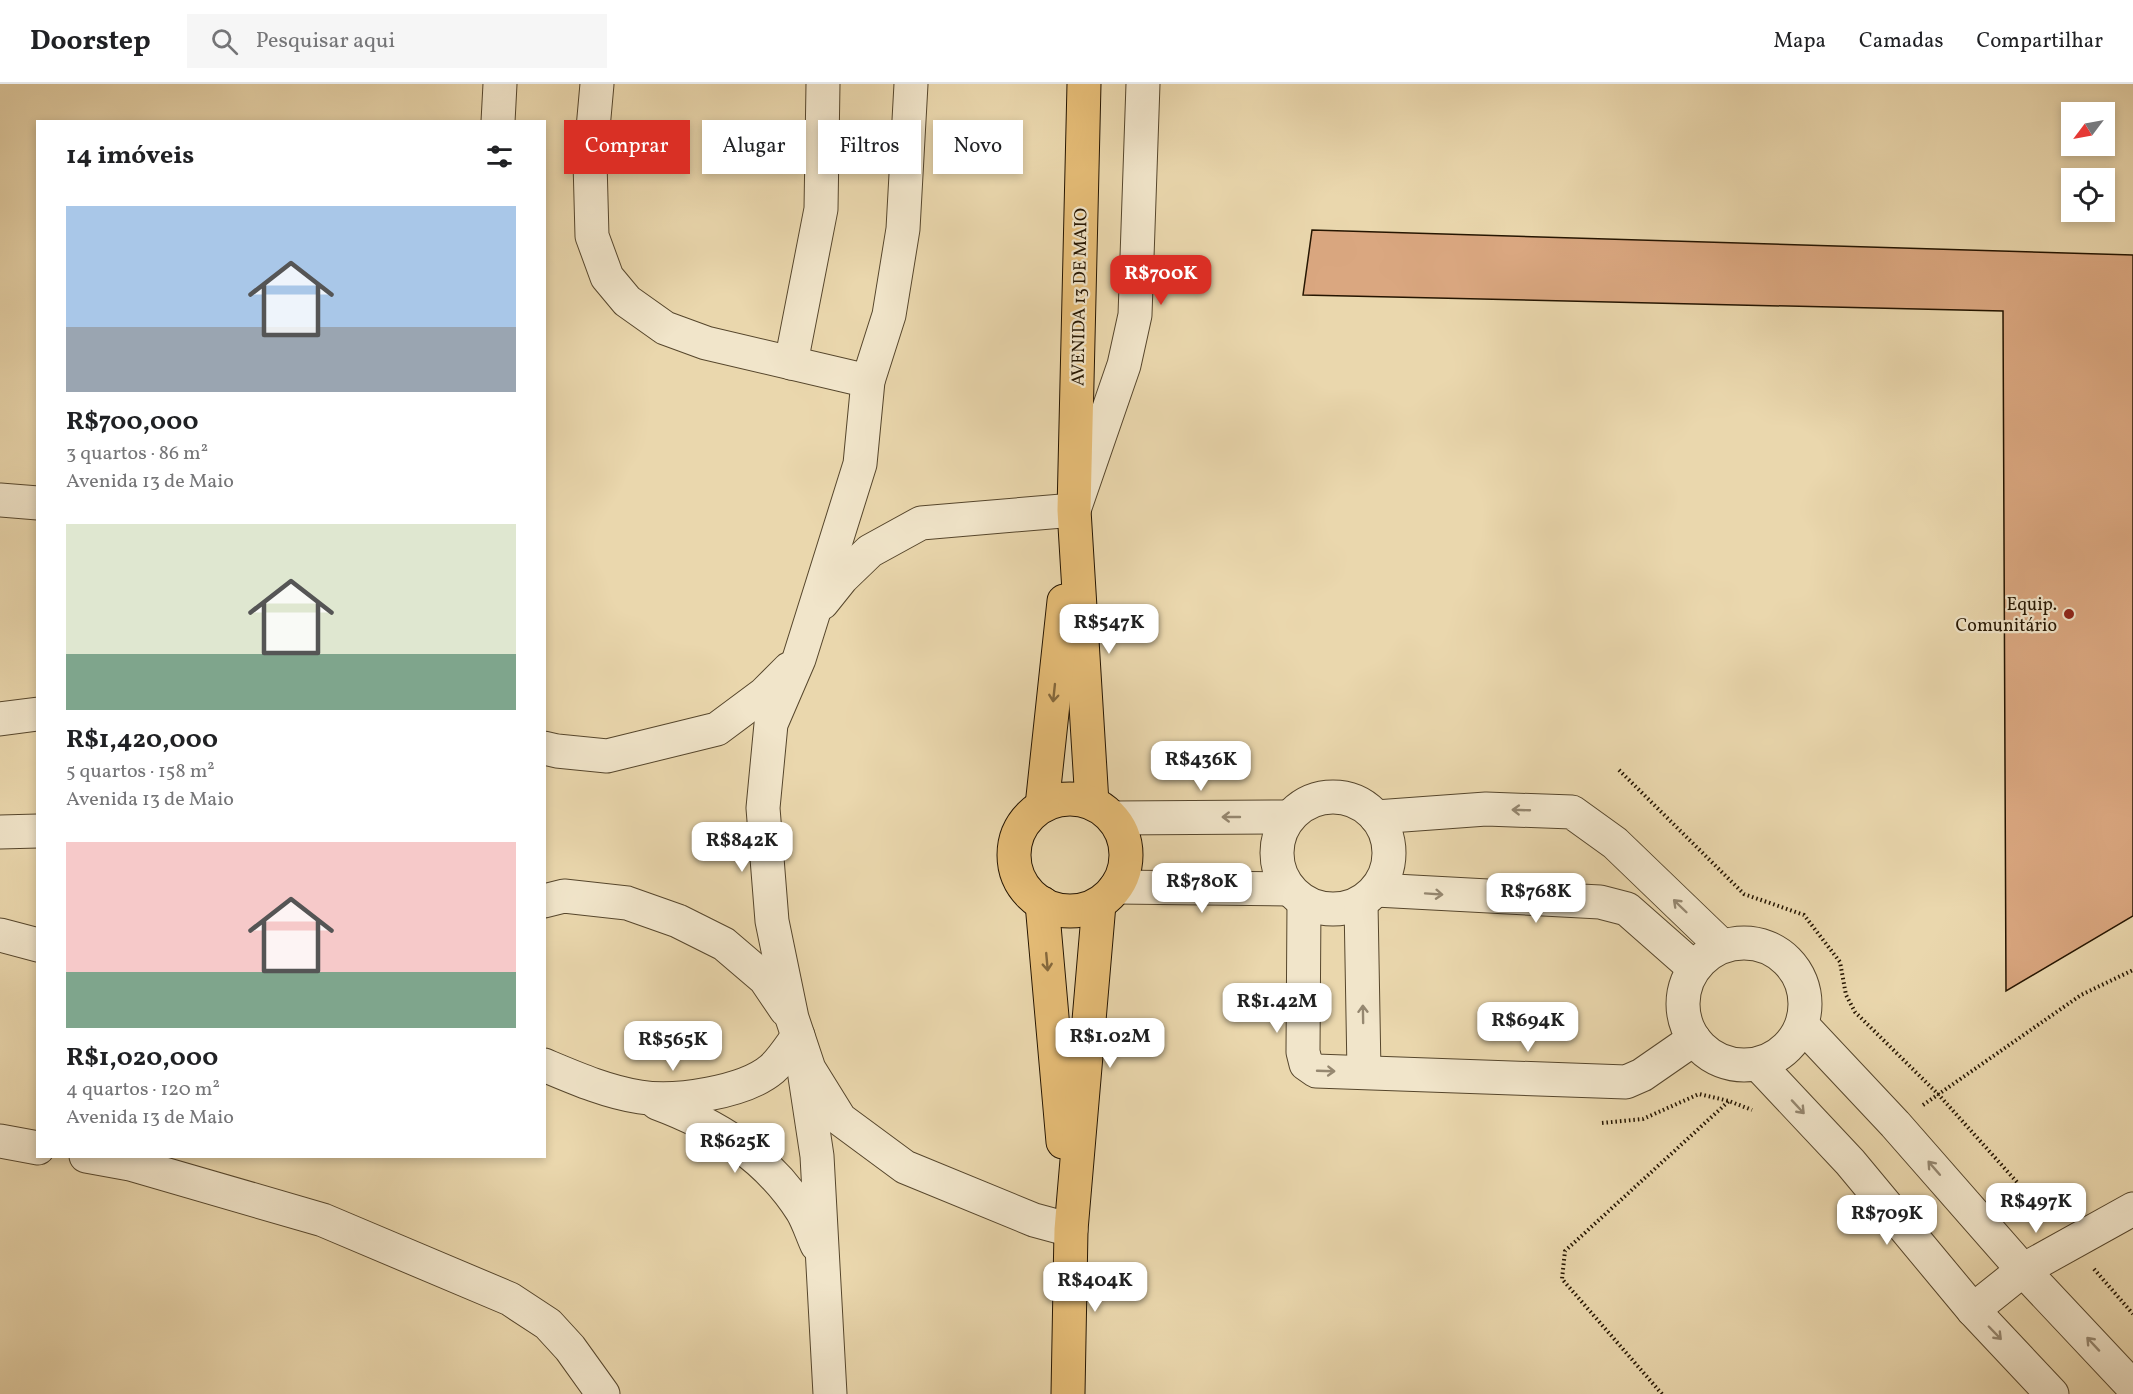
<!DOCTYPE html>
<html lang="pt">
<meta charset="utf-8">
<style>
:root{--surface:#fff;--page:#f6f6f6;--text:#202124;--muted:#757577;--line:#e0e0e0;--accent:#d93025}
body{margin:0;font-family:Vollkorn,serif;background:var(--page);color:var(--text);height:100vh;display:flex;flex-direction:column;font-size:22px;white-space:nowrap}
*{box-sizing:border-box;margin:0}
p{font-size:20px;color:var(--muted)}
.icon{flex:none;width:33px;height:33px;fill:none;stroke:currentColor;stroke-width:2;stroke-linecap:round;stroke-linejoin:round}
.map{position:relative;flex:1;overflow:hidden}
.drawer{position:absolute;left:36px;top:36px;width:510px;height:1038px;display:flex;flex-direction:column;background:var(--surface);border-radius:0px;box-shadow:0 3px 9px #0003}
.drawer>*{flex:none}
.hud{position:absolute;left:564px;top:36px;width:570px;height:54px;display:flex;gap:12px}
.needle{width:39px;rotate:238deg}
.buttons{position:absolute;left:2061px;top:18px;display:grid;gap:12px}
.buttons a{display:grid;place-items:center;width:54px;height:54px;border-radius:0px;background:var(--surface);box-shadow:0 3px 9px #0003;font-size:30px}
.price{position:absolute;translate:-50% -51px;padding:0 14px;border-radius:12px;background:#fff;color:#222;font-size:20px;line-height:39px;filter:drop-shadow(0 2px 3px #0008)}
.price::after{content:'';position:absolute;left:50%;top:36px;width:18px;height:14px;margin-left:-9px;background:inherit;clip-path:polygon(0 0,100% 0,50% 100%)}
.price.active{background:var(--accent);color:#fff}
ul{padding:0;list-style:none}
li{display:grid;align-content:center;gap:12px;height:318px;padding:0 30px}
li span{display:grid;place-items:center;height:186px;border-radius:0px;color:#555}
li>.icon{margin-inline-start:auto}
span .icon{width:108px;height:108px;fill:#fffc;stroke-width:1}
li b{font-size:26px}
h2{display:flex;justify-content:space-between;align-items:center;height:72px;padding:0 30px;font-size:26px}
.chip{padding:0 21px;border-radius:0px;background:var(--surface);box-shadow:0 3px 9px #0003;font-size:21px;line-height:54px}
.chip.active{background:var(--accent);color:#fff}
header{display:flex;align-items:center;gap:36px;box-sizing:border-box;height:84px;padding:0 30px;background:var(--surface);border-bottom:2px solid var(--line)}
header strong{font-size:28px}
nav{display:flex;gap:33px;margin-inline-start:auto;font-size:21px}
.search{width:420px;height:54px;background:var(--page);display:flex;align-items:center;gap:15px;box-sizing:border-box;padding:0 21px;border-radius:0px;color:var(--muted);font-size:22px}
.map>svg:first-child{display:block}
.building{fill:#daa780;stroke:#251501;stroke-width:1.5}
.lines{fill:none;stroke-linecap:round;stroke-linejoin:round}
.minor-casing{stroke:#56462c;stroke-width:35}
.major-casing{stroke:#251501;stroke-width:35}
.path{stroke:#251501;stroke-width:4;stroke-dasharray:1.5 3;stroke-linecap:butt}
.minor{stroke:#f1e5ca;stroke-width:33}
.major{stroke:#e5bc76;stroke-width:33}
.oneway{stroke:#85683c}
.oneway2{stroke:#958770}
.poi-dot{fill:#8f2418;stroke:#f1e5ca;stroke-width:2}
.labels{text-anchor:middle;stroke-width:4.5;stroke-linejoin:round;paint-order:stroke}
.street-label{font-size:18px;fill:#251501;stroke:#f1e5ca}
.poi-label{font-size:18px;fill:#251501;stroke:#f1e5ca;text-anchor:end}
</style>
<header>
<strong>Doorstep</strong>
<div class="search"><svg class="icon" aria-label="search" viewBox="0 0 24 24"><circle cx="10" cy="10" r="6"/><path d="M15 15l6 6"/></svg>Pesquisar aqui</div>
<nav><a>Mapa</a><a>Camadas</a><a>Compartilhar</a></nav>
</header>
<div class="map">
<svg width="2133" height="1310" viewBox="0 0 2133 1310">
<rect width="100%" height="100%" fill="#ead7ad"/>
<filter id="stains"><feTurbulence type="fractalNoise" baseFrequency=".00333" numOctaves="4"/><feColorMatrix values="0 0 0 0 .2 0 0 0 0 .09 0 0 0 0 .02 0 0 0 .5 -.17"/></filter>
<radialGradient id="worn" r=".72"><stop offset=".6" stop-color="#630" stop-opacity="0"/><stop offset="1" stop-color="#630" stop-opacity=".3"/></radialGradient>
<path class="building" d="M 1312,146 L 2133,171 L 2133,832 L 2006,907 L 2003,227 L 1303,211 Z"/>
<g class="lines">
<defs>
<g id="minor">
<path d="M 597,0 L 590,78 L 592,152 L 607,193 L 627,217 L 665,244 L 706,259 L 868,297"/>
<path d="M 911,0 L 903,145 L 889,231 L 868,297 L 860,380 L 799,575 L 771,640 L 763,724 L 772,837 L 792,934 L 809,985 L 840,1035 L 905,1083 L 1034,1136 L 1071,1146"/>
<path d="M 498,38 L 500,0"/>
<path d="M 791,279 L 821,125 L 823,0"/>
<path d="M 0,416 L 38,419"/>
<path d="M 822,519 L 842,494 L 870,467 L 921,439 L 1074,426 L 1124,281 L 1135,231 L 1143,0"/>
<path d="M 0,635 L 38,630"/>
<path d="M 544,664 L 557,667 L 607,672 L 717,645 L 764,610 L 789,585"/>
<circle cx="1333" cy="769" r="56"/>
<path d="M 1376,733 L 1486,725 L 1572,728 L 1615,759 L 1722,862"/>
<path d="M 1113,734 L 1289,733"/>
<path d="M 0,748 L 38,747"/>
<path d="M 1116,803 L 1289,805"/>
<path d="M 1376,806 L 1600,818 L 1627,825 L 1694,884"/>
<path d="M 544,817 L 564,812 L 627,819 L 678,837 L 724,860 L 765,895 L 786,926"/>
<path d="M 1304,819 L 1303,968 L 1306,980 L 1316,987 L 1626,998 L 1642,991 L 1694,955"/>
<path d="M 1361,819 L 1364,988"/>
<path d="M 0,851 L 38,861"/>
<circle cx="1744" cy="920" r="61"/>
<path d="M 1802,941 L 1895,1040 L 2023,1186 L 2133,1303"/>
<path d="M 1758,980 L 1850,1078 L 1973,1226 L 2052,1310"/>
<path d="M 544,981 C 575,994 607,1008 640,1013 C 675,1019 745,1008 772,985 C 782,976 790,963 798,952"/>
<path d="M 804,986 L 817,1072 L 830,1310"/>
<path d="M 657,1019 C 716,1041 767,1072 802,1127 C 808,1137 812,1150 817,1161"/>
<path d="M 0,1057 L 38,1064"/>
<path d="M 86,1072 L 130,1080 L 323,1136 L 510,1215 L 548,1240 L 570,1264 L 603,1310"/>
<path d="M 1973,1226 L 2023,1186 L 2133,1125"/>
</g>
<g id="major">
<path d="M 1084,0 L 1074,426 L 1092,719"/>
<circle cx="1070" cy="771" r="56"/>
<path d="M 1042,722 L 1064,517"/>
<path d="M 1042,819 L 1063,1058"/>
<path d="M 1068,1310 L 1071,1146 L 1099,820"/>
</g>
</defs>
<use href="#minor" class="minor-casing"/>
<use href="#major" class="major-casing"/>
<g class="path">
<path d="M 1619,686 L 1744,810 L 1804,831 L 1840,878 L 1846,911 L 1855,928 L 1938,1010 L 2050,1135"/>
<path d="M 1923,1021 L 2081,911 L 2133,886"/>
<path d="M 1602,1039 L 1643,1035 L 1699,1010 L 1729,1017 L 1752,1026"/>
<path d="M 2094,1185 L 2133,1230"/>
<path d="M 1662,1310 L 1562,1195 L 1565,1167 L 1729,1017"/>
</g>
<use href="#minor" class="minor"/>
<use href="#major" class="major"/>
</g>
<defs><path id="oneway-shaft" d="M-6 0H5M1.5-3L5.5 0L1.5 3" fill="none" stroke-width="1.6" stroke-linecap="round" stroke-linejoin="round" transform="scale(1.5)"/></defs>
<g class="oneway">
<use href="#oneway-shaft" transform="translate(1054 609) rotate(96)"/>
<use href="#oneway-shaft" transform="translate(1047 878) rotate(85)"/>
</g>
<g class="oneway2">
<use href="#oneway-shaft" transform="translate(1521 726) rotate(-178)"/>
<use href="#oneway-shaft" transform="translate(1231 733) rotate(180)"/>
<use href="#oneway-shaft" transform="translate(1434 810) rotate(4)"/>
<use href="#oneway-shaft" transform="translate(1680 822) rotate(-136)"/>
<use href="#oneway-shaft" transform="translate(1363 930) rotate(-91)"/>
<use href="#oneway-shaft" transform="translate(1326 987) rotate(2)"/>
<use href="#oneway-shaft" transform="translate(1798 1023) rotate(47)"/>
<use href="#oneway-shaft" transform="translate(1934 1084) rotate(-131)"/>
<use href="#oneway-shaft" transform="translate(1995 1249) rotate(46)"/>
<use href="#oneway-shaft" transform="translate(2093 1260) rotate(-133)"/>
</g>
<circle class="poi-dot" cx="2069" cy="530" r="6"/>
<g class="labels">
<g class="street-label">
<text transform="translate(1079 213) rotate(-89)" y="6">AVENIDA 13 DE MAIO</text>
</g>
<g class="poi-label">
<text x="2057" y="526">Equip.<tspan x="2057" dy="21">Comunitário</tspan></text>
</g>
</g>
<rect width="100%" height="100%" filter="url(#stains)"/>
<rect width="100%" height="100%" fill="url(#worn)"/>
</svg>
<div class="buttons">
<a><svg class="needle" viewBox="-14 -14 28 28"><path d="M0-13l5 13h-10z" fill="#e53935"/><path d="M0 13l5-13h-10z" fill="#757577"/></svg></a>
<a><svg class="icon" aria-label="locate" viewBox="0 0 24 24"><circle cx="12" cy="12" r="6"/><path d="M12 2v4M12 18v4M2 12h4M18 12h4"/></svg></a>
</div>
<b class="price active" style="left:1161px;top:222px">R$700K</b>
<b class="price" style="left:1109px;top:571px">R$547K</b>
<b class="price" style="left:1201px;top:708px">R$436K</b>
<b class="price" style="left:742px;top:789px">R$842K</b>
<b class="price" style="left:1202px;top:830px">R$780K</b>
<b class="price" style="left:1536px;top:840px">R$768K</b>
<b class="price" style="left:1277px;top:950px">R$1.42M</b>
<b class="price" style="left:1528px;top:969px">R$694K</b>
<b class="price" style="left:1110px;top:985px">R$1.02M</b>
<b class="price" style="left:673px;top:988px">R$565K</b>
<b class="price" style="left:735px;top:1090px">R$625K</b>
<b class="price" style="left:2036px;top:1150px">R$497K</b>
<b class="price" style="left:1887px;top:1162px">R$709K</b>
<b class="price" style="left:1095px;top:1229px">R$404K</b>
<div class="hud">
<a class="chip active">Comprar</a>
<a class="chip">Alugar</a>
<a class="chip">Filtros</a>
<a class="chip">Novo</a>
</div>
<section class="drawer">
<h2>14 imóveis<svg class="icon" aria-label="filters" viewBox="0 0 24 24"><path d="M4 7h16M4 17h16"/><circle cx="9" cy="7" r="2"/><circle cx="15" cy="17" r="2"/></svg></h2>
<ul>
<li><span style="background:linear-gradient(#a9c7e8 65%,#9aa5b1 0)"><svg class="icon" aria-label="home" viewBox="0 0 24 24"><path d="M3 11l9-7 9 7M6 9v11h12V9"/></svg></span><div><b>R$700,000</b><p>3 quartos · 86 m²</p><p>Avenida 13 de Maio</p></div></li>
<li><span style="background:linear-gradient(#dfe7d0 70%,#7fa58c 0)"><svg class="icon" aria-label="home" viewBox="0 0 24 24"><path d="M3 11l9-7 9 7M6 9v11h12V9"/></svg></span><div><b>R$1,420,000</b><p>5 quartos · 158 m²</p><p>Avenida 13 de Maio</p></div></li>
<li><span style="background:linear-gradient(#f6c9c9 70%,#7fa58c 0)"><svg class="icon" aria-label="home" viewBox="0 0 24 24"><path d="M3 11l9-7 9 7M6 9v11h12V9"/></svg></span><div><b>R$1,020,000</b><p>4 quartos · 120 m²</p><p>Avenida 13 de Maio</p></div></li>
</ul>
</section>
</div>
